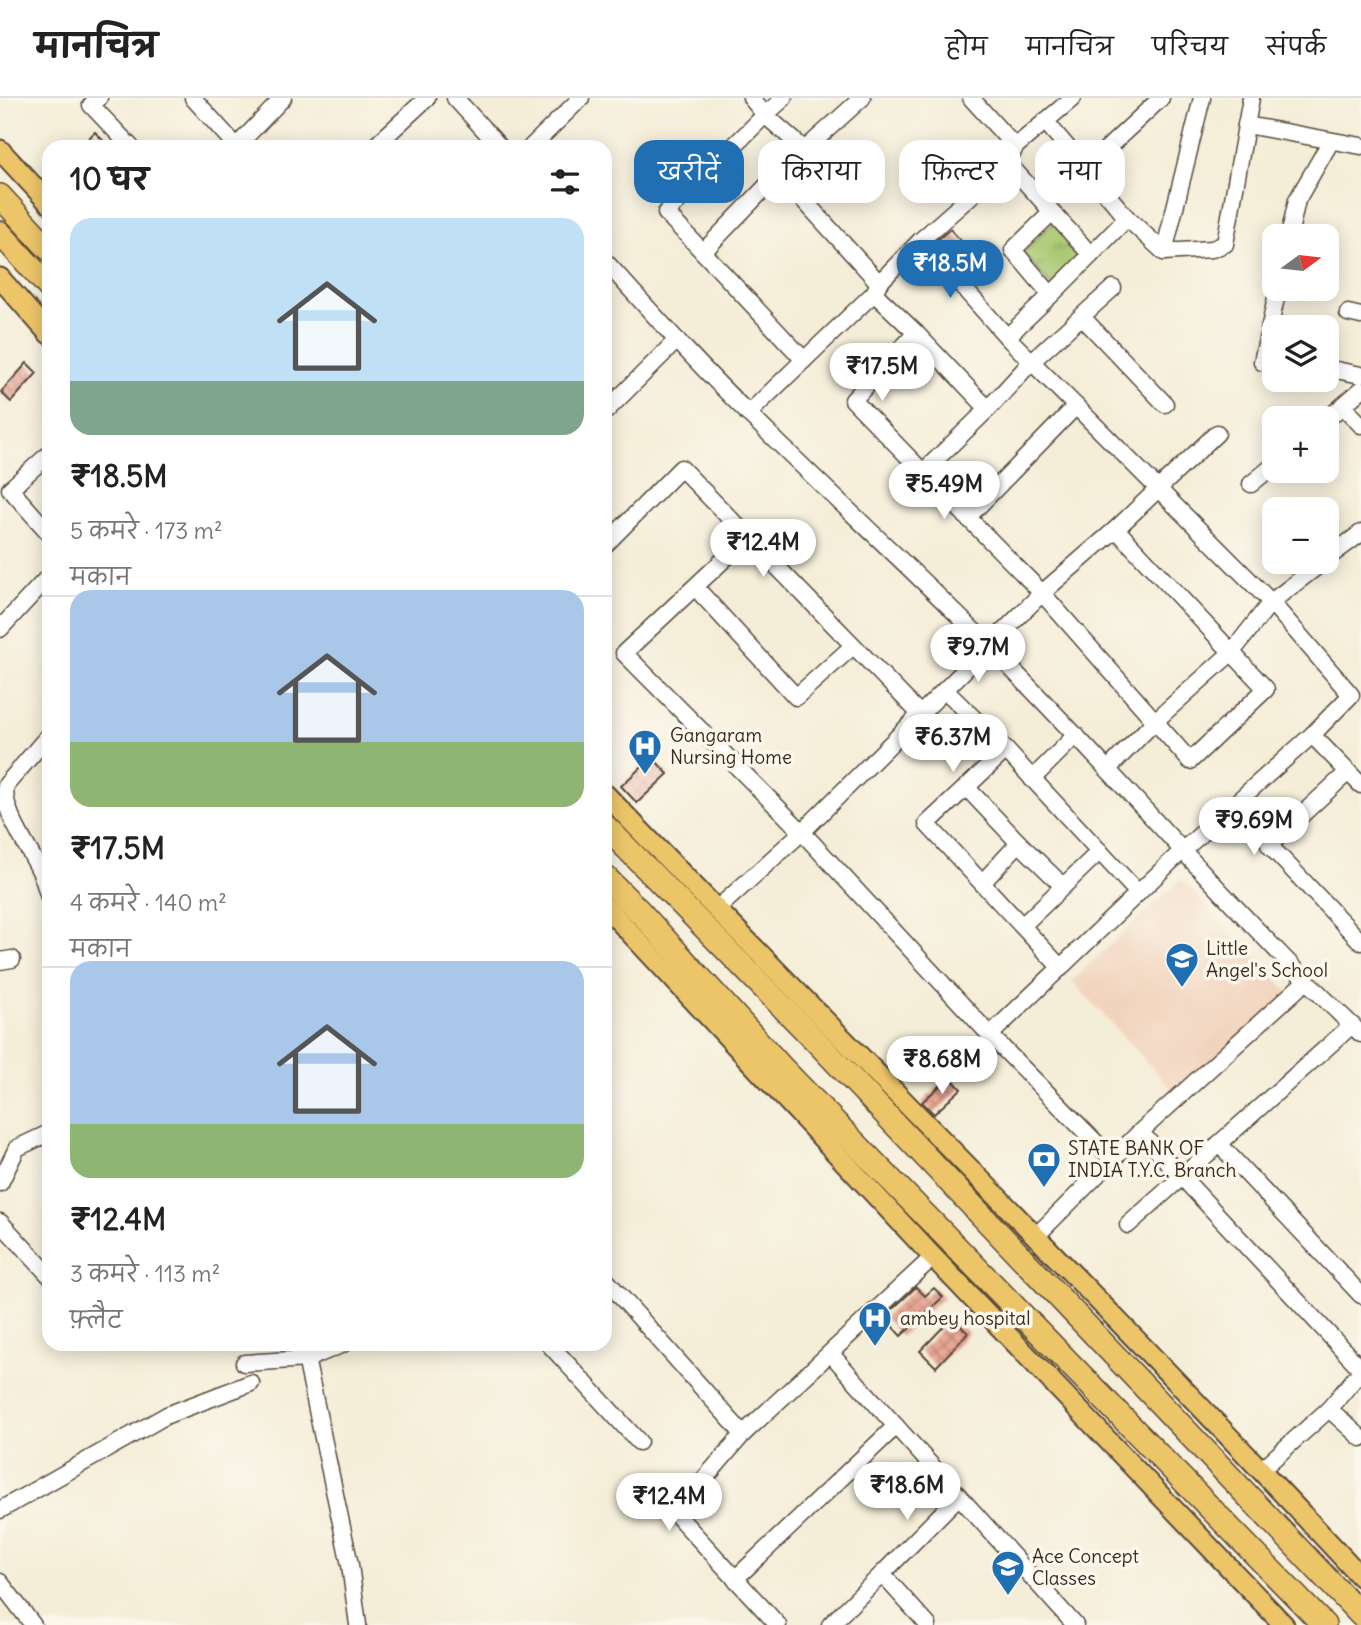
<!DOCTYPE html>
<html lang="hi">
<meta charset="utf-8">
<style>
:root{--surface:#fff;--page:#f6f6f6;--text:#222;--muted:#767676;--line:#e0e0e0;--accent:#1f6fb2}
body{margin:0;font-family:Delius,"Playpen Sans Deva",sans-serif;background:var(--page);color:var(--text);height:100vh;display:flex;flex-direction:column;font-size:26px;white-space:nowrap}
*{box-sizing:border-box;margin:0}
p{font-size:23px;color:var(--muted)}
.icon{flex:none;width:38px;height:38px;fill:none;stroke:currentColor;stroke-width:2;stroke-linecap:round;stroke-linejoin:round}
.map{position:relative;flex:1;overflow:hidden}
.sheet{position:absolute;left:42px;top:42px;width:570px;height:1211px;display:flex;flex-direction:column;background:var(--surface);border-radius:21px;box-shadow:0 4px 18px #0003}
.sheet>*{flex:none}
.top-card{position:absolute;left:634px;top:42px;width:621px;height:63px;display:flex;gap:14px}
.needle{width:46px;rotate:75deg}
.tools{position:absolute;left:1262px;top:126px;display:grid;gap:14px}
.tools a{display:grid;place-items:center;width:77px;height:77px;border-radius:14px;background:var(--surface);box-shadow:0 4px 18px #0003;font-size:35px}
.price{position:absolute;translate:-50% -60px;padding:0 16px;border-radius:24px;background:#fff;color:#222;font-size:23px;line-height:46px;filter:drop-shadow(0 2px 4px #0008)}
.price::after{content:'';position:absolute;left:50%;top:42px;width:21px;height:16px;margin-left:-10px;background:inherit;clip-path:polygon(0 0,100% 0,50% 100%)}
.price.selected{background:var(--accent);color:#fff}
ul{padding:0;list-style:none}
li{display:grid;align-content:center;gap:14px;height:371px;padding:0 28px}
li+li{border-top:2px solid var(--line)}
li span{display:grid;place-items:center;height:217px;border-radius:21px;color:#555}
li>.icon{margin-inline-start:auto}
span .icon{width:126px;height:126px;fill:#fffc;stroke-width:1}
li b{font-size:30px}
h2{display:flex;justify-content:space-between;align-items:center;height:84px;padding:0 28px;font-size:30px}
.tag{padding:0 24px;border-radius:21px;background:var(--surface);box-shadow:0 4px 18px #0003;font-size:24px;line-height:63px}
.tag.selected{background:var(--accent);color:#fff}
header{display:flex;align-items:center;gap:42px;box-sizing:border-box;height:98px;padding:0 35px;background:var(--surface);border-bottom:2px solid var(--line)}
header strong{font-size:33px}
nav{display:flex;gap:38px;margin-inline-start:auto;font-size:24px}
.map>svg:first-child{display:block}
.built{fill:#f2d4be}
.park{fill:url(#park-tufts);stroke:#727947;stroke-width:2}
.building{fill:url(#building-cross-hatch)}
.lines{fill:none;stroke-linecap:round;stroke-linejoin:round}
.minor-casing{stroke:#57473a;stroke-width:19}
.major-casing{stroke:#57473a;stroke-width:23}
.highway-casing{stroke:#57473a;stroke-width:26}
.minor{stroke:#fff;stroke-width:16}
.major{stroke:#edc569;stroke-width:19}
.highway{stroke:#edc569;stroke-width:23}
.labels{text-anchor:middle;stroke-width:7;stroke-linejoin:round;paint-order:stroke}
.poi-label{font-size:19px;fill:#3b2a1e;stroke:#fbf7ec;text-anchor:start}
</style>
<header>
<strong>मानचित्र</strong>
<nav><a>होम</a><a>मानचित्र</a><a>परिचय</a><a>संपर्क</a></nav>
</header>
<div class="map">
<svg width="1361" height="1527" viewBox="0 0 1361 1527">
<defs>
<pattern id="park-tufts" width="24" height="20" patternUnits="userSpaceOnUse" patternTransform="scale(1.75)"><rect width="24" height="20" fill="#a8c870"/><path d="M3 7l-1-3M5 7V3M7 7l1-3M15 17l-1-3M17 17v-4M19 17l1-3" fill="none" stroke="#8aa35b"/></pattern>
<pattern id="building-cross-hatch" width="8" height="8" patternUnits="userSpaceOnUse" patternTransform="scale(1.75)"><rect width="8" height="8" fill="#e9a895"/><path d="M0 0l8 8M0 8l8-8" fill="none" stroke="#be8979"/></pattern>
</defs>
<rect width="100%" height="100%" fill="#fbf7ec"/>
<filter id="ink" filterUnits="userSpaceOnUse"><feTurbulence type="fractalNoise" baseFrequency=".0143" numOctaves="2"/><feDisplacementMap in="SourceGraphic" scale="14" xChannelSelector="R" yChannelSelector="G"/><feConvolveMatrix kernelMatrix="1 2 1 2 8 2 1 2 1" color-interpolation-filters="sRGB"/></filter>
<filter id="wash" filterUnits="userSpaceOnUse"><feTurbulence type="fractalNoise" baseFrequency=".00686" numOctaves="4" result="noise"/><feDisplacementMap in="SourceGraphic" scale="28" xChannelSelector="R" yChannelSelector="G"/><feGaussianBlur stdDeviation="1.57" result="paint"/><feColorMatrix in="noise" values="0 0 0 0 0 0 0 0 0 0 0 0 0 0 0 0 0 1.4 0 .05"/><feComposite in="paint" operator="in"/></filter>
<g filter="url(#wash)">
<rect width="100%" height="100%" fill="#f4edd7"/>
<path class="built" d="M 1181,781 L 1292,898 L 1181,1001 L 1072,883 Z"/>
<path class="park" d="M 1053,124 L 1084,158 L 1051,188 L 1022,155 Z"/>
<g id="blocks">
<g class="building">
<path d="M 95,34 L 109,49 L 80,49 Z"/>
<path d="M 950,131 L 968,151 L 954,163 L 936,143 Z"/>
<path d="M 27,265 L 37,275 L 11,304 L 1,294 Z"/>
<path d="M 652,659 L 668,676 L 637,705 L 621,688 Z"/>
<path d="M 950,979 L 961,991 L 934,1016 L 922,1004 Z"/>
<path d="M 916,1189 L 925,1198 L 934,1190 L 943,1199 L 901,1238 L 884,1219 Z"/>
<path d="M 952,1220 L 968,1235 L 936,1269 L 920,1253 Z"/>
</g>
</g>
</g>
<g filter="url(#ink)">
<use href="#blocks" fill-opacity="0" stroke="#57473a" stroke-width="2"/>
<g class="lines">
<defs>
<g id="minor">
<path d="M 99,0 L 91,7 L 131,49"/>
<path d="M 193,0 L 237,49"/>
<path d="M 455,0 L 500,49"/>
<path d="M 784,0 L 765,17 L 805,52"/>
<path d="M 862,0 L 779,75 L 879,185 L 921,142 L 1008,65"/>
<path d="M 971,0 L 1015,49 L 1073,0"/>
<path d="M 1246,27 L 1361,48"/>
<path d="M 237,48 L 283,0"/>
<path d="M 374,49 L 427,0"/>
<path d="M 531,49 L 581,0"/>
<path d="M 1015,49 L 1008,65 L 1091,157 L 1127,120 L 1045,23"/>
<path d="M 1086,70 L 1161,0"/>
<path d="M 779,75 L 703,154 L 804,262 L 874,195 L 879,185"/>
<path d="M 1127,120 L 1164,154 L 1212,151 L 1225,146 L 1251,0"/>
<path d="M 1289,138 L 1297,102 L 1331,43"/>
<path d="M 921,142 L 1007,239 L 1271,504 L 1351,597 L 1312,637 L 1182,753 L 990,937"/>
<path d="M 703,154 L 666,115 L 765,17 L 751,0"/>
<path d="M 1164,154 L 1202,0"/>
<path d="M 606,164 C 653,216 700,269 751,318 C 829,395 911,470 989,548 C 1116,674 1231,813 1361,936"/>
<path d="M 1113,190 L 1032,263 L 988,311 L 923,374 L 1042,495 L 1190,663 L 1266,591 L 1116,431"/>
<path d="M 874,195 L 916,235 L 988,311"/>
<path d="M 1051,197 L 1091,157"/>
<path d="M 1348,215 L 1361,218"/>
<path d="M 1082,219 L 1165,306"/>
<path d="M 916,235 L 853,302 L 923,374"/>
<path d="M 1007,239 L 1051,197 L 1013,152 L 1052,114"/>
<path d="M 1262,264 L 1278,191"/>
<path d="M 1326,270 L 1361,277"/>
<path d="M 1343,308 L 1361,327"/>
<path d="M 606,313 L 677,242"/>
<path d="M 748,316 L 804,262"/>
<path d="M 1326,322 L 1361,292"/>
<path d="M 49,356 L 10,391 L 49,435"/>
<path d="M 1251,386 L 1274,367"/>
<path d="M 967,420 L 1076,308"/>
<path d="M 748,439 L 624,555 L 802,734 L 990,937 L 1112,1061"/>
<path d="M 606,446 L 681,370 L 921,617"/>
<path d="M 1326,461 L 1361,435"/>
<path d="M 695,489 L 796,599 L 853,548"/>
<path d="M 0,531 L 49,478"/>
<path d="M 945,592 L 1006,652"/>
<path d="M 49,637 L 6,687 C 0,711 30,751 40,773 C 44,781 46,791 49,799"/>
<path d="M 1312,637 L 1361,687"/>
<path d="M 1108,671 L 1154,624 L 1232,554 L 1271,504 L 1323,464"/>
<path d="M 1348,674 L 1269,747 L 1361,844"/>
<path d="M 1032,681 L 1076,637"/>
<path d="M 966,689 L 1019,745 L 1063,788"/>
<path d="M 982,785 L 1019,745"/>
<path d="M 716,812 L 802,734 L 1042,495 L 1116,431 L 1217,335"/>
<path d="M 1022,828 L 1100,753"/>
<path d="M 0,863 L 12,861"/>
<path d="M 1061,870 L 927,726 L 1006,652 L 1138,795"/>
<path d="M 1140,1034 L 1361,1271"/>
<path d="M 1219,1046 L 1361,1197"/>
<path d="M 0,1085 L 17,1050 L 49,1035"/>
<path d="M 0,1124 L 49,1177"/>
<path d="M 1128,1127 L 1352,927"/>
<path d="M 1036,1138 L 1140,1034 L 1306,883"/>
<path d="M 606,1182 L 743,1336 L 933,1159"/>
<path d="M 303,1246 L 350,1467 L 358,1527"/>
<path d="M 549,1246 L 639,1344"/>
<path d="M 831,1256 L 1075,1527"/>
<path d="M 244,1265 L 307,1261 L 343,1246"/>
<path d="M 1329,1311 L 1361,1273"/>
<path d="M 743,1336 L 675,1415 L 778,1527"/>
<path d="M 1261,1372 L 1329,1311 L 1361,1340"/>
<path d="M 0,1412 L 167,1317 L 251,1285"/>
<path d="M 882,1476 L 959,1398"/>
<path d="M 735,1481 L 896,1328"/>
<path d="M 0,1484 L 33,1527"/>
<path d="M 830,1527 L 882,1476 L 928,1527"/>
</g>
<g id="major">
<path d="M 0,52 L 49,105"/>
<path d="M 0,180 L 49,236"/>
<path d="M 606,697 C 857,958 1114,1213 1361,1479"/>
<path d="M 606,809 L 933,1159 L 1284,1527"/>
</g>
<g id="highway">
<path d="M 0,98 L 49,151"/>
<path d="M 0,135 L 49,189"/>
<path d="M 606,729 L 815,942 L 1361,1517"/>
<path d="M 606,780 L 640,814 L 783,971 L 1324,1527"/>
</g>
</defs>
<use href="#minor" class="minor-casing"/>
<use href="#major" class="major-casing"/>
<use href="#highway" class="highway-casing"/>
<use href="#minor" class="minor"/>
<use href="#major" class="major"/>
<use href="#highway" class="highway"/>
</g>
</g>
<defs>
<symbol id="hospital-pin" viewBox="-11 -11 22 30"><path d="M0 17L-7.5 6A9.5 9.5 0 1 1 7.5 6Z" fill="#1f6fb2" stroke="#fbf7ec"/><path d="M-5-5h3v3.5h4V-5h3V5h-3V1.5h-4V5h-3Z" fill="#fff"/></symbol>
<symbol id="school-pin" viewBox="-11 -11 22 30"><path d="M0 17L-7.5 6A9.5 9.5 0 1 1 7.5 6Z" fill="#1f6fb2" stroke="#fbf7ec"/><path d="M0-5L7-2L0 1L-7-2ZM-4 1L0 2.5L4 1V4Q0 6-4 4Z" fill="#fff"/></symbol>
<symbol id="bank-pin" viewBox="-11 -11 22 30"><path d="M0 17L-7.5 6A9.5 9.5 0 1 1 7.5 6Z" fill="#1f6fb2" stroke="#fbf7ec"/><path d="M-6-4H6V4H-6ZM0-2.3a2.3 2.3 0 1 0 0 4.6a2.3 2.3 0 1 0 0-4.6Z" fill="#fff"/></symbol>
</defs>
<g fill-rule="evenodd">
<use href="#hospital-pin" x="626" y="629" width="38" height="52"/>
<use href="#school-pin" x="1163" y="842" width="38" height="52"/>
<use href="#bank-pin" x="1025" y="1042" width="38" height="52"/>
<use href="#hospital-pin" x="856" y="1201" width="38" height="52"/>
<use href="#school-pin" x="989" y="1450" width="38" height="52"/>
</g>
<g class="labels">
<g class="poi-label">
<text x="670" y="644">Gangaram<tspan x="670" dy="22">Nursing Home</tspan></text>
<text x="1206" y="857">Little<tspan x="1206" dy="22">Angel's School</tspan></text>
<text x="1068" y="1057">STATE BANK OF<tspan x="1068" dy="22">INDIA T.Y.C. Branch</tspan></text>
<text x="900" y="1227">ambey hospital</text>
<text x="1032" y="1465">Ace Concept<tspan x="1032" dy="22">Classes</tspan></text>
</g>
</g>
</svg>
<div class="tools">
<a><svg class="needle" viewBox="-14 -14 28 28"><path d="M0-13l5 13h-10z" fill="#e53935"/><path d="M0 13l5-13h-10z" fill="#767676"/></svg></a>
<a><svg class="icon" aria-label="layers" viewBox="0 0 24 24"><path d="M12 4l9 5-9 5-9-5zM3 14l9 5 9-5"/></svg></a>
<a>+</a>
<a>−</a>
</div>
<b class="price selected" style="left:950px;top:202px">₹18.5M</b>
<b class="price" style="left:882px;top:305px">₹17.5M</b>
<b class="price" style="left:944px;top:423px">₹5.49M</b>
<b class="price" style="left:763px;top:481px">₹12.4M</b>
<b class="price" style="left:978px;top:586px">₹9.7M</b>
<b class="price" style="left:953px;top:676px">₹6.37M</b>
<b class="price" style="left:1254px;top:759px">₹9.69M</b>
<b class="price" style="left:942px;top:998px">₹8.68M</b>
<b class="price" style="left:907px;top:1424px">₹18.6M</b>
<b class="price" style="left:669px;top:1435px">₹12.4M</b>
<div class="top-card">
<a class="tag selected">खरीदें</a>
<a class="tag">किराया</a>
<a class="tag">फ़िल्टर</a>
<a class="tag">नया</a>
</div>
<section class="sheet">
<h2>10 घर<svg class="icon" aria-label="filters" viewBox="0 0 24 24"><path d="M4 7h16M4 17h16"/><circle cx="9" cy="7" r="2"/><circle cx="15" cy="17" r="2"/></svg></h2>
<ul>
<li><span style="background:linear-gradient(#bfe0f5 75%,#7fa58c 0)"><svg class="icon" aria-label="home" viewBox="0 0 24 24"><path d="M3 11l9-7 9 7M6 9v11h12V9"/></svg></span><div><b>₹18.5M</b><p>5 कमरे · 173 m²</p><p>मकान</p></div></li>
<li><span style="background:linear-gradient(#a9c7e8 70%,#8fb573 0)"><svg class="icon" aria-label="home" viewBox="0 0 24 24"><path d="M3 11l9-7 9 7M6 9v11h12V9"/></svg></span><div><b>₹17.5M</b><p>4 कमरे · 140 m²</p><p>मकान</p></div></li>
<li><span style="background:linear-gradient(#a9c7e8 75%,#8fb573 0)"><svg class="icon" aria-label="home" viewBox="0 0 24 24"><path d="M3 11l9-7 9 7M6 9v11h12V9"/></svg></span><div><b>₹12.4M</b><p>3 कमरे · 113 m²</p><p>फ़्लैट</p></div></li>
</ul>
</section>
</div>
